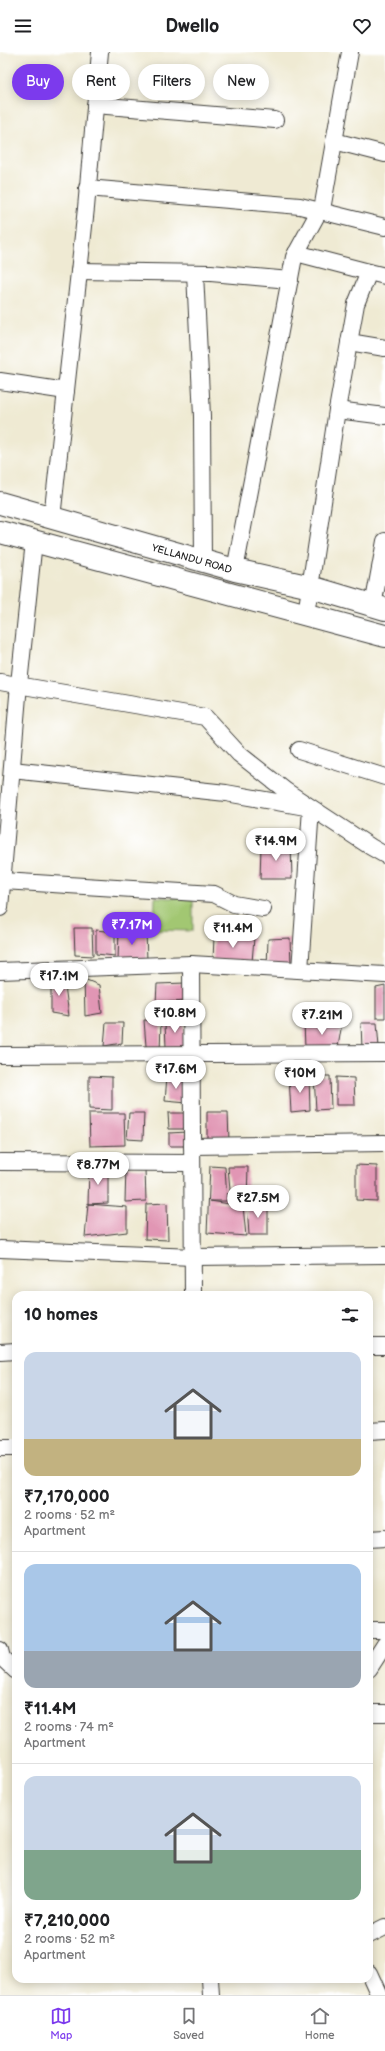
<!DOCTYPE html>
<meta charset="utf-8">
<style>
:root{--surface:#fff;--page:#f6f6f6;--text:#202124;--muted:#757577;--line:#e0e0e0;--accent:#7c3aed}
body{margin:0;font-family:"Balsamiq Sans",sans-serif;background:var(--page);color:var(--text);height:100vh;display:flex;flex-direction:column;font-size:15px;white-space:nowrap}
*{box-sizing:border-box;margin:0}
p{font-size:13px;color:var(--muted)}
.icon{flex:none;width:22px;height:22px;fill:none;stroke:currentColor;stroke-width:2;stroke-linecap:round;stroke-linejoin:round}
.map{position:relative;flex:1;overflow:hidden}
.side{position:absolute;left:12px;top:1239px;width:361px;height:692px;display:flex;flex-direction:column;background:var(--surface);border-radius:12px;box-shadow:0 2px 10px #0003}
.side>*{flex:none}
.top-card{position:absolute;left:12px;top:12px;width:361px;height:36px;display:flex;gap:8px}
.price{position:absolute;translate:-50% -34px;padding:0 9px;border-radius:14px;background:#fff;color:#222;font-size:13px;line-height:26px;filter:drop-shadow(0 1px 2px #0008)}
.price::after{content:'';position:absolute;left:50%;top:24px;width:12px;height:9px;margin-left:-6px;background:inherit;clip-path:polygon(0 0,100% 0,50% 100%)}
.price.active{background:var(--accent);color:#fff}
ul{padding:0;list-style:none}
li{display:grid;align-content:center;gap:8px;height:212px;padding:0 12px}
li+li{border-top:1px solid var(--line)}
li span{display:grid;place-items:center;height:124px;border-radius:12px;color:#555}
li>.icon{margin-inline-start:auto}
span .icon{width:72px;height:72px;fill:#fffc;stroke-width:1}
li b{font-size:17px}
h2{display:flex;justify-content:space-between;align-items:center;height:48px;padding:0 12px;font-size:17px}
.chip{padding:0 14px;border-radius:18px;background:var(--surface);box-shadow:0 2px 10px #0003;font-size:14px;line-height:36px}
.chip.active{background:var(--accent);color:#fff}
header{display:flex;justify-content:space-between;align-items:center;height:52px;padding:0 12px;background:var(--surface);font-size:18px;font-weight:700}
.tabs{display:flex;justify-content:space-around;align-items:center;height:56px;border-top:1px solid var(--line);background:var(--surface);font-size:11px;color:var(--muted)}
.tabs a{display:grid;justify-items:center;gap:2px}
.tabs .active{color:var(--accent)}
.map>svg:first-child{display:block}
.green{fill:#a2c772;stroke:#5f7247}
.building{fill:#e196b4}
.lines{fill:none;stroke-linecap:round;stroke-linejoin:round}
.minor-casing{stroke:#3c3b37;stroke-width:18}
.secondary-casing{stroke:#3c3b37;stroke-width:24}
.minor{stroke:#fff;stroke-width:16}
.secondary{stroke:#fff;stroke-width:22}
.labels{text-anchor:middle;stroke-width:3;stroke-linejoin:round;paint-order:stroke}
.street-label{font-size:10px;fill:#1c1c1c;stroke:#fff}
</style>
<header><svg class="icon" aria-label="menu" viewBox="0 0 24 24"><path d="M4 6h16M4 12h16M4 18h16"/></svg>Dwello<svg class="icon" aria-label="heart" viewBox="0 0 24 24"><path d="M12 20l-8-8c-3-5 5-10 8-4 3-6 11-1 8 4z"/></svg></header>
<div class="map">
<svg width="385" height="1943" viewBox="0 0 385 1943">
<rect width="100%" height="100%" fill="#fff"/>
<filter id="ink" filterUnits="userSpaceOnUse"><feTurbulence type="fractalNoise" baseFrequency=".025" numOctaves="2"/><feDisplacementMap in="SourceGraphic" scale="8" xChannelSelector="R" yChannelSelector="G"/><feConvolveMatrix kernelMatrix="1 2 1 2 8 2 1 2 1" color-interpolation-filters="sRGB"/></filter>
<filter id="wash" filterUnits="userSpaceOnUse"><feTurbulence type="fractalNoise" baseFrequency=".012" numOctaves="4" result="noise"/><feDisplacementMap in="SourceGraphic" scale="16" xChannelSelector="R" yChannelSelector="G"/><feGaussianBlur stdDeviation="0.9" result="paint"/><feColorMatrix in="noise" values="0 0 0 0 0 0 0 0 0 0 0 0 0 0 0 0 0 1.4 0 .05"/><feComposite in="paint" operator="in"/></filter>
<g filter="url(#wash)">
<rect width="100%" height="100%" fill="#efead3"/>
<path class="green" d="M 155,845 L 193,847 L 193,879 L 154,878 Z"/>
<g id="blocks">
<g class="building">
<path d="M 291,791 L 292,827 L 260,827 L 261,794 Z"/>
<path d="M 74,876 L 92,876 L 93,904 L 75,903 Z"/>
<path d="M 96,878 L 115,880 L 115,904 L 96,902 Z"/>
<path d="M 119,878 L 146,879 L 147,909 L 118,908 Z"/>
<path d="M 214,885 L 254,886 L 252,910 L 213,908 Z"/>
<path d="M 290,886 L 291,913 L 267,916 L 268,887 Z"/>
<path d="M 51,925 L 64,926 L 69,964 L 51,961 Z"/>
<path d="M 84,927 L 99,933 L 102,961 L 85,964 Z"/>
<path d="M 185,931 L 186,949 L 156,951 L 157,932 Z"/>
<path d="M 385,934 L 385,966 L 376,966 L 376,936 Z"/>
<path d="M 144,968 L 161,969 L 160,1001 L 146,994 Z"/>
<path d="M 184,969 L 184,995 L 166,995 L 165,971 Z"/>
<path d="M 304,969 L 342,971 L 337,1001 L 305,996 Z"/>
<path d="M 106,971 L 123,971 L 122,991 L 104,994 Z"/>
<path d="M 361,971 L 377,971 L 379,995 L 362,997 Z"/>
<path d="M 89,1024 L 112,1025 L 112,1058 L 89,1057 Z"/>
<path d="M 167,1024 L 185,1025 L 187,1051 L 165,1049 Z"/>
<path d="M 309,1024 L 310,1058 L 291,1060 L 289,1025 Z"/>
<path d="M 314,1024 L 330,1024 L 331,1057 L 316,1058 Z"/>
<path d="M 336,1025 L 354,1026 L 355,1053 L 336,1053 Z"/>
<path d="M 207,1060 L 228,1060 L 229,1090 L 207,1090 Z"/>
<path d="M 89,1061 L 124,1061 L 125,1093 L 90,1094 Z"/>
<path d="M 129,1061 L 144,1061 L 143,1088 L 127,1087 Z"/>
<path d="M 168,1061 L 187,1061 L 188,1077 L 169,1077 Z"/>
<path d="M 187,1080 L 187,1094 L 169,1094 L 169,1081 Z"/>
<path d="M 356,1113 L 377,1114 L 377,1149 L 356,1148 Z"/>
<path d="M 210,1114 L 225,1115 L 227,1149 L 210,1149 L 243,1154 L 246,1184 L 207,1181 Z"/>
<path d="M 108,1115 L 108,1151 L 88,1152 L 89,1117 Z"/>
<path d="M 126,1115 L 145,1117 L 146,1149 L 125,1150 Z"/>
<path d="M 228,1115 L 248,1115 L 247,1149 L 231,1149 Z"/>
<path d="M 167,1151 L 168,1188 L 145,1187 L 146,1152 Z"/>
<path d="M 268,1151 L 268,1183 L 249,1183 L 247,1152 Z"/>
<path d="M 88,1152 L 127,1155 L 127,1180 L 85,1185 Z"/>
</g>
</g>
</g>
<g filter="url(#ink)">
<use href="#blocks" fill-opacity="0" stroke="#3c3b37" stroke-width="1"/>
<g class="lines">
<defs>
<g id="minor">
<path d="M 95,53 L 275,68"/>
<path d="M 334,89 L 385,102"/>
<path d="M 87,136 L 300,154 L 385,175"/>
<path d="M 296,201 L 369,220"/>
<path d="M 79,219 L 211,221 L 290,228"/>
<path d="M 195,221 L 202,364 L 203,509"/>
<path d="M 349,290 L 385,296"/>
<path d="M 0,329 L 66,339"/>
<path d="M 337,358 L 385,364"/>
<path d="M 52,466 L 86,156 L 100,0"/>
<path d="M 235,518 L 294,205 L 323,152 L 350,0"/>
<path d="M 373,554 L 385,489"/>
<path d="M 306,562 L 337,358 L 356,252 L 369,220 L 385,224"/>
<path d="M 0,630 L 205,665 L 239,702 L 286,739 L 371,795 L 385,803"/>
<path d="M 299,698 L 385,725"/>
<path d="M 12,718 L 226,741 L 311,756 L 300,918"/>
<path d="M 3,829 L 214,842 L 234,852 L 263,857"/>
<path d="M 0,856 L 19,632 L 34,489"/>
<path d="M 191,912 L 193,1243"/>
<path d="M 0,919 L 191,912 L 385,923"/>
<path d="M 0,1003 L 385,1001"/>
<path d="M 192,1094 L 385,1091"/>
<path d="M 0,1110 L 192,1111"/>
<path d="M 0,1197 L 193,1205 L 385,1203"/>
<path d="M 369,1294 L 385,1294"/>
<path d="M 0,1300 L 16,1299"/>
<path d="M 369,1379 L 385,1378"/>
<path d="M 0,1396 L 16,1396"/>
<path d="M 369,1487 L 385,1486"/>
<path d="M 369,1578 L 385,1578"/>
<path d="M 0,1598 L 2,1606 L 16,1619"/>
<path d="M 369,1617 L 385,1592"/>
<path d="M 369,1661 L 385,1661"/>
<path d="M 369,1883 L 385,1875"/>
<path d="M 369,1921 L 379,1943"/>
<path d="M 210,1927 L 211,1943"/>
</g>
<g id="secondary">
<path d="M 0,451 L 235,518 L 311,535 L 385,557"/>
<path d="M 0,480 L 385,584"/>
</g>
</defs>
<use href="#minor" class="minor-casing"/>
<use href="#secondary" class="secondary-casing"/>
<use href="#minor" class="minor"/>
<use href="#secondary" class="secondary"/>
</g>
</g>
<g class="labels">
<g class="street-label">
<text transform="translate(192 506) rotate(16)" y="4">YELLANDU ROAD</text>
</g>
</g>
</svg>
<b class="price" style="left:276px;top:810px">₹14.9M</b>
<b class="price active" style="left:132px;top:894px">₹7.17M</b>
<b class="price" style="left:233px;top:897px">₹11.4M</b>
<b class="price" style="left:59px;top:945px">₹17.1M</b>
<b class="price" style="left:175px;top:982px">₹10.8M</b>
<b class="price" style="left:322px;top:984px">₹7.21M</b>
<b class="price" style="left:176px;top:1038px">₹17.6M</b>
<b class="price" style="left:300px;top:1042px">₹10M</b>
<b class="price" style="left:98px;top:1134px">₹8.77M</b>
<b class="price" style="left:258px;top:1167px">₹27.5M</b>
<div class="top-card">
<a class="chip active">Buy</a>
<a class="chip">Rent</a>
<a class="chip">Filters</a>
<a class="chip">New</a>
</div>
<section class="side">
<h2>10 homes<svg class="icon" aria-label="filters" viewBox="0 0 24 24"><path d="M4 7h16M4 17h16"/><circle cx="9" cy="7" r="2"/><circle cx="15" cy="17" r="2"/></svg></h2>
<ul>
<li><span style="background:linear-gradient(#c9d6e8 70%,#c2b280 0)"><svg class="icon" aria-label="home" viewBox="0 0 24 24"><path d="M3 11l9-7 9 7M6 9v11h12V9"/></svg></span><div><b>₹7,170,000</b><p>2 rooms · 52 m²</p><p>Apartment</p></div></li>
<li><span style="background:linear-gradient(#a9c7e8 70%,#9aa5b1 0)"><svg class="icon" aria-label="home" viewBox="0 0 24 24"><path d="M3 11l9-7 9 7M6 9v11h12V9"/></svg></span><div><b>₹11.4M</b><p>2 rooms · 74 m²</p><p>Apartment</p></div></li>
<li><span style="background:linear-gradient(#c9d6e8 60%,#7fa58c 0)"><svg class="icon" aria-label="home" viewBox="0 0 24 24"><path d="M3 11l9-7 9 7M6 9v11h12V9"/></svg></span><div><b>₹7,210,000</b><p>2 rooms · 52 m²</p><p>Apartment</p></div></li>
</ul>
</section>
</div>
<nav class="tabs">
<a class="active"><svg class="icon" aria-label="map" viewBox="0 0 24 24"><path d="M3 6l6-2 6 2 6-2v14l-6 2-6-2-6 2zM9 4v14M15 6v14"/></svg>Map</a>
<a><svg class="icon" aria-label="saved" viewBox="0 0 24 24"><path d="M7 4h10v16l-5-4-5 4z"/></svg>Saved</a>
<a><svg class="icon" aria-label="home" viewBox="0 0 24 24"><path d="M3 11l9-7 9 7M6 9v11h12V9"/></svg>Home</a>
</nav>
